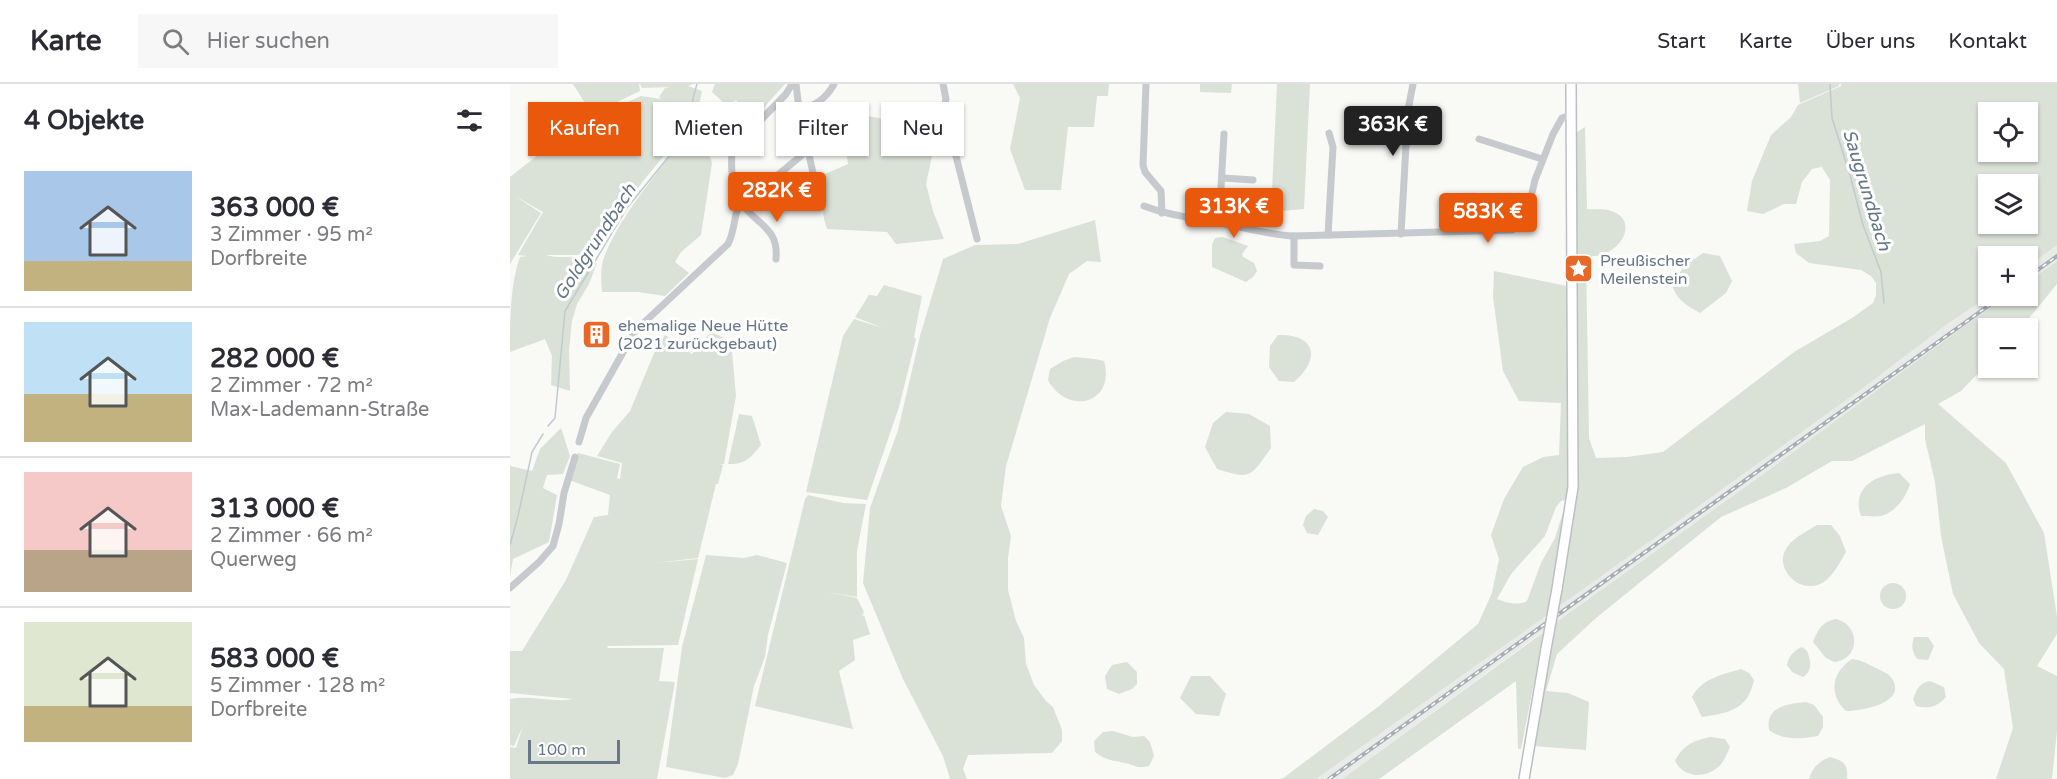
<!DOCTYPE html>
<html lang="de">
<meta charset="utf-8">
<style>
:root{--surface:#fff;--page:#f7f7f7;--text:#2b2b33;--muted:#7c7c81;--line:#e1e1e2;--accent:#ea580c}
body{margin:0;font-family:"Varela Round",sans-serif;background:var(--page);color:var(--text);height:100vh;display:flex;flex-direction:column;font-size:22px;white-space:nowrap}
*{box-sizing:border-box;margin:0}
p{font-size:20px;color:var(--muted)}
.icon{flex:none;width:33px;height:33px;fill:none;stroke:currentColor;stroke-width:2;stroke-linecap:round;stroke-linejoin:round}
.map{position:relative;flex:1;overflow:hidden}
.side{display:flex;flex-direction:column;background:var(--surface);width:510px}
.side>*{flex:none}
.top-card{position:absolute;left:18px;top:18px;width:570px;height:54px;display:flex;gap:12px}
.buttons{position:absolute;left:1468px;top:18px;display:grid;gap:12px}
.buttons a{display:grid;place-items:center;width:60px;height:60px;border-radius:0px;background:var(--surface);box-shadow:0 2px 4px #0004;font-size:30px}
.scale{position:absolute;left:18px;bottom:15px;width:92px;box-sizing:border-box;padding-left:6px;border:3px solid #677688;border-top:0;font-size:16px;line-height:21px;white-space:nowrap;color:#677688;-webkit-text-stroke:4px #fff;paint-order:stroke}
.price{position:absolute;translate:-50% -51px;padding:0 14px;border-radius:6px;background:var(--accent);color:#fff;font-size:20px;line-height:39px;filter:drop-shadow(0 2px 3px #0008)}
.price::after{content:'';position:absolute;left:50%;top:36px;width:18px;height:14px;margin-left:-9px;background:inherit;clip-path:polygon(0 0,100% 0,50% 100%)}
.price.selected{background:#222;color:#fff}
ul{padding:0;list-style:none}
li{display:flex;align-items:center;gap:18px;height:150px;padding:0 24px}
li+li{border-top:2px solid var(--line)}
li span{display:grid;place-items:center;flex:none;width:168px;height:120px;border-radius:0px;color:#555}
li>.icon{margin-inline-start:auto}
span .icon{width:72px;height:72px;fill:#fffc;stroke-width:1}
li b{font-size:26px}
h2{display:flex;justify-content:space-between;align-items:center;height:72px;padding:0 24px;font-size:26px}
.pill{padding:0 21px;border-radius:0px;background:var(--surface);box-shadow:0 2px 4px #0004;font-size:21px;line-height:54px}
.pill.selected{background:var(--accent);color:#fff}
header{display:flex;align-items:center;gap:36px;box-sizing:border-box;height:84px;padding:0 30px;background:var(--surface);border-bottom:2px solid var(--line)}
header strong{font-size:28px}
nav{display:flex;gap:33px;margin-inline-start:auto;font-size:21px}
.search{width:420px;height:54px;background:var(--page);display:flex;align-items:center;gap:15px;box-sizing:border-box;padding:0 21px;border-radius:0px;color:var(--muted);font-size:22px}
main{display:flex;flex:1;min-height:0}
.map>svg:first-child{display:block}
.built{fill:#e9ebe9}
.green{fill:#dae1d7;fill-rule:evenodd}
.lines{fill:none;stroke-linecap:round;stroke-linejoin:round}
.stream{stroke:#c1cad0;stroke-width:1.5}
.secondary-casing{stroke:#bbbfc4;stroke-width:12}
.street{stroke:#c6c9cd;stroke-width:7}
.secondary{stroke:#fff;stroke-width:9}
.rail-casing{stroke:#a8adb4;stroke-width:4}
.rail{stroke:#fff;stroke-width:1.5;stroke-dasharray:4.5;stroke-linecap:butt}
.secondary-bridge-casing{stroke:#bbbfc4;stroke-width:12;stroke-linecap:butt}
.secondary-bridge{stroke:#fff;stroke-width:9}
.labels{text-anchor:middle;stroke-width:6;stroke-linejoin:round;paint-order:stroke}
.poi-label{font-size:16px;fill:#677688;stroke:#fff;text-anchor:start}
.water-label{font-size:18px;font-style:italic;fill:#637783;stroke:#fff}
</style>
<header>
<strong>Karte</strong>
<div class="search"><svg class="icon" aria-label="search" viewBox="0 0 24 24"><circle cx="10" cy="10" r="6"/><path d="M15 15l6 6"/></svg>Hier suchen</div>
<nav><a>Start</a><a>Karte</a><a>Über uns</a><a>Kontakt</a></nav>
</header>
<main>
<section class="side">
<h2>4 Objekte<svg class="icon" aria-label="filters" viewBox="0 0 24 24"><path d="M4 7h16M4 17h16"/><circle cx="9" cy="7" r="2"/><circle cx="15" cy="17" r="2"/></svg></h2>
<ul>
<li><span style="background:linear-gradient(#a9c7e8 75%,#c2b280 0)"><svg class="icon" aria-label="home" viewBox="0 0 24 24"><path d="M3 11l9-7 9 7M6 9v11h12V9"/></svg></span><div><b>363 000 €</b><p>3 Zimmer · 95 m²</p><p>Dorfbreite</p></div></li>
<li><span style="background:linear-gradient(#bfe0f5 60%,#c2b280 0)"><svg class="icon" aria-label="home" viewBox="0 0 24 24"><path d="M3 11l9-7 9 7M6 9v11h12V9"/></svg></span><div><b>282 000 €</b><p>2 Zimmer · 72 m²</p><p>Max-Lademann-Straße</p></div></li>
<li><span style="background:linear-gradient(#f6c9c9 65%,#b9a48a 0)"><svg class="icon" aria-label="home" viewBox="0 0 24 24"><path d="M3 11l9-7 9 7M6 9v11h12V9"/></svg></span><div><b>313 000 €</b><p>2 Zimmer · 66 m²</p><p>Querweg</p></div></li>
<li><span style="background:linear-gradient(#dfe7d0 70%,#c2b280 0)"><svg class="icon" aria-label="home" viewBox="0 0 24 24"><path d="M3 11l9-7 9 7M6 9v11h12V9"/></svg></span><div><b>583 000 €</b><p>5 Zimmer · 128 m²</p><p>Dorfbreite</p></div></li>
</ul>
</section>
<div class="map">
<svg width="1547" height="695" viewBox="0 0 1547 695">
<rect width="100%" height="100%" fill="#f9f9f6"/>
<g class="built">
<path d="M 1547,161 L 1547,177 L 1518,198 L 1518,183 Z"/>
<path d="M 1480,212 L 1495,212 L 1259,386 L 1045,539 L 832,695 L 806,695 L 1353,304 L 1440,238 Z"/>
</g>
<g class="green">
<path d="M 63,0 L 129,0 L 130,7 L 82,30 Z"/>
<path d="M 130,0 L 183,0 L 178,2 L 192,7 L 187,32 L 133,97 L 81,171 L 35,171 C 52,176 72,169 87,179 L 79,200 L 67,220 L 62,237 L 59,266 L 60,307 L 41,301 L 42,272 L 35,255 L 0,268 C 0,237 0,201 10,173 L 17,172 L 8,171 L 33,128 L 5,112 L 31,129 L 0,180 L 0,93 L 37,64 L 95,28 L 131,12 L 151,15 L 149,13 L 155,4 L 160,3 L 132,4 Z"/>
<path d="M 205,0 L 275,0 L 237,42 L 227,29 L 231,22 L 226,16 L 217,22 L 202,8 Z"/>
<path d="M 503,0 L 599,0 L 598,12 L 587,12 L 584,43 L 558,43 L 551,106 L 515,106 L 500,65 L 510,14 Z"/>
<path d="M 690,0 L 722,0 L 721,9 L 690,8 Z"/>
<path d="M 767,0 L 800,0 L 794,125 L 761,128 Z"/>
<path d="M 1288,0 L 1329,0 L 1329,2 L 1290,19 Z"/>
<path d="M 1331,0 L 1547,0 L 1547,161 L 1518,183 L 1518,172 L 1479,172 L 1480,212 L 1440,238 L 1353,304 L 1048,523 L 1067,412 L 1064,50 L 1075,43 L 1077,125 C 1084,126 1094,124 1101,127 C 1127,135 1114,163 1094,170 C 1088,172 1081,172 1076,173 L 1079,354 L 1086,374 L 1117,373 L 1153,368 L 1284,268 L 1342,234 L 1363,219 L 1366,211 L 1366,199 L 1361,192 L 1351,186 L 1299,179 L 1286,169 L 1284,160 L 1310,157 L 1319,152 L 1320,96 L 1312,83 L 1302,85 L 1292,98 L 1286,120 L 1274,120 L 1253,130 L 1237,127 L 1242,97 L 1261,51 L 1281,33 L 1288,21 L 1331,2 ZM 1479,28 L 1518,28 L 1518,68 L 1479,68 ZM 1479,100 L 1518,100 L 1518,140 L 1479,140 Z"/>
<path d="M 344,29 L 422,45 L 422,72 L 416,100 L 423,127 L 434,155 L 386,160 L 377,148 L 317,145 L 314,135 L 308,93 L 338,80 L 332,40 Z"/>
<path d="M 183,42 L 197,64 L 202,79 L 191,151 L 171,168 L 165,178 L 179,189 L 155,212 L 128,208 L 92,208 C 91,196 90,182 95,171 C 113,126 154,82 183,42 Z"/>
<path d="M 585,136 L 591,178 L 577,177 L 559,190 L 540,234 L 496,382 L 491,422 L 501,452 L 498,474 L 498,506 L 506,537 L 514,554 L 516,580 L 524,601 L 536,617 L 543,623 L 552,646 L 552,657 L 542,669 L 458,671 L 453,685 L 457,695 L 440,695 L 433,672 L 393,595 L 353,499 L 360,424 L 388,346 L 410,252 L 433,175 L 465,161 L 508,160 Z"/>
<path d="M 713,153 L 738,162 L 732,170 L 733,173 L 744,179 L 747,187 L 743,193 L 736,198 L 702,183 L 702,161 L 705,154 Z"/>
<path d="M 1193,169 L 1210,172 L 1222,197 L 1216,209 L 1190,229 C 1177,222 1166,215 1162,201 L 1174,182 Z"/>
<path d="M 1547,177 L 1547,200 L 1511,244 L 1479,244 L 1479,278 L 1451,307 L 1428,320 L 1496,379 L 1534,449 L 1547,533 L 1547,550 L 1527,582 L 1547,592 L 1547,647 L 1542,695 L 1486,695 L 1503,644 L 1494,585 L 1469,559 L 1443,510 L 1431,452 L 1425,398 L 1415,355 L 1415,340 L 1342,377 L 1322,377 L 1276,404 L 1211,433 L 1086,534 L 1047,570 L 1036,607 L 1058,609 L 1079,618 L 1076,666 L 1023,662 L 1045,539 L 1259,386 L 1495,212 L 1518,212 L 1518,198 Z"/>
<path d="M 984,187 L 1057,202 L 1060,357 L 1059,415 L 1051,417 L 1046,423 L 1035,452 L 1001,490 L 987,515 C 996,519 1008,522 1017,517 L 1031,479 L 1045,454 L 1054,425 L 1058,421 L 1037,531 L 806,695 L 772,695 L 869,622 L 968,540 L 982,509 L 989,475 L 981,451 L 994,415 L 1013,383 L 1033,373 L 1049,371 L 1051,319 L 1009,317 L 993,287 L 983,213 Z"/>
<path d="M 374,201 L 412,212 L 404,253 L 406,255 L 389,323 L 357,416 L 296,408 L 333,252 L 344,235 L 373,244 L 345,233 L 359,211 L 367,212 Z"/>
<path d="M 201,248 L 221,257 L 226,312 L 214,380 L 210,380 L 213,381 L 208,400 L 206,400 L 188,474 L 145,479 L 188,475 L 168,561 L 97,562 L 98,564 L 154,564 L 149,597 L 165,598 L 147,695 L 0,695 L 0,663 L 6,664 L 13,642 L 4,662 L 0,661 L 0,615 C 21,611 42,619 63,615 L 0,609 L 0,567 L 12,567 L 56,496 L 84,433 L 98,431 L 100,411 L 59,396 L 68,369 L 110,380 L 107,394 L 110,395 L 112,379 L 87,372 L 102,348 L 120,327 L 145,267 L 155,251 L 182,270 Z"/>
<path d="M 768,251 C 806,250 811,275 784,298 L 769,297 L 759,283 L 760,262 Z"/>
<path d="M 564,273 L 585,275 L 594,277 C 606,319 558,333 538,296 L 540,285 L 553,277 Z"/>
<path d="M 716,328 L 739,330 L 760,342 L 761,364 C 740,393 742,396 707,385 L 695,363 L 703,339 Z"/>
<path d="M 229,330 L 242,332 L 251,361 C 241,374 234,381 218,380 Z"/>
<path d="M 51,344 L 60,372 L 53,390 L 37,391 L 33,404 L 47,411 L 39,458 L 3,475 L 0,492 L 0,382 L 22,387 L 30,365 Z"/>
<path d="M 1389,389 L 1400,400 C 1396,413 1386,428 1371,432 C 1365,433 1357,432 1351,432 C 1341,404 1365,391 1389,389 Z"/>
<path d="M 298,411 L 333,419 L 356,420 L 347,467 L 347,513 L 318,508 L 347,514 L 354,528 L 351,533 L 354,531 L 360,550 L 343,556 L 345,576 L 329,587 L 343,645 L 245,622 L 295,415 Z"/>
<path d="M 804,425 L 813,427 L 818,433 L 808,451 L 797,449 L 793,441 L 796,432 Z"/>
<path d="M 1307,441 L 1321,441 L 1330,452 L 1336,468 C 1328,481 1319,502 1301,502 C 1284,503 1267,483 1275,467 C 1281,454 1296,448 1307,441 Z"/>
<path d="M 196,471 L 234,474 L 247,471 L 277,479 L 258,551 L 255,573 L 244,602 L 228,680 L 223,691 L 215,694 L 156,683 L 172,563 Z"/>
<circle cx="1383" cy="512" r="13"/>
<path d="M 1326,535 C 1351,541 1350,576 1324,578 L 1316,574 L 1303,558 C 1307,546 1313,537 1326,535 Z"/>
<path d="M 1034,548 L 1011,665 L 1008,665 L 1006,597 L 869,695 L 832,695 Z"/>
<path d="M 1404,553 L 1418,553 L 1424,562 L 1418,576 L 1407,575 C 1402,567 1401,562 1404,553 Z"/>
<path d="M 1292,563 L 1297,567 C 1301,577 1303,586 1293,593 L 1282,588 L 1277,581 C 1279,572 1283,567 1292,563 Z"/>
<path d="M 1342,575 C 1351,576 1356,579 1364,583 C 1369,586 1376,588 1380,592 C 1401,618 1353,627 1336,627 C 1318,610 1322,588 1342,575 Z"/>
<path d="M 617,578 L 627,588 L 627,600 L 622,605 L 609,610 L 597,605 L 595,592 L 602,581 Z"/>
<path d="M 1231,585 L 1239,589 L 1244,596 C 1238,626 1218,629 1192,633 L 1182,613 C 1191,595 1213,590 1231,585 Z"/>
<path d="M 681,592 L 700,592 L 716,610 L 709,632 L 686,630 L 670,614 Z"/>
<path d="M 1420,597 L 1434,603 L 1436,613 C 1427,623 1419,625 1406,622 L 1403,615 C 1407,605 1409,599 1420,597 Z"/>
<path d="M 1296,618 L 1304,621 L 1313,633 L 1313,643 L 1308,652 C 1289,655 1274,657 1259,646 C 1255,622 1278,620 1296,618 Z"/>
<path d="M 603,647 L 623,653 L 634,652 L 640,658 L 644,672 L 639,682 C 626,685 626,681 614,679 C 600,675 599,678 585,668 L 584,657 L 593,648 Z"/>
<path d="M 1200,653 L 1215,655 L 1220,663 C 1217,670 1213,680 1207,684 C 1193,695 1173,693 1165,677 C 1173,661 1183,657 1200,653 Z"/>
<path d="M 1320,673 C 1334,677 1338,680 1337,695 L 1299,695 C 1302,684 1309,677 1320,673 Z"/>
</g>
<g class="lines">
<g class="stream">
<path d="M 1320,0 L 1322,34 L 1340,91 L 1353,141 L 1371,188 L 1374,219"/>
<path d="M 38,342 L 45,334 L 55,227 L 117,124 L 173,55 L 181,40 L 183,14 L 187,0"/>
<path d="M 0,461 L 8,432 L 22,368 L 33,350"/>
</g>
<defs>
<g id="secondary">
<path d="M 1047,505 L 1063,403 L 1061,0"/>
<path d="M 1014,695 L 1036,565"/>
</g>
</defs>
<use href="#secondary" class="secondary-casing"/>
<g class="street">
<path d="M 286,0 L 289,25 L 310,121"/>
<path d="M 433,0 L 436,15 L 434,25 L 467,155"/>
<path d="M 636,0 L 633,81 L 635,88 L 651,107 L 652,129"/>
<path d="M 289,25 C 305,22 316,15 324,0"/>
<path d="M 969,55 L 1032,75"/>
<path d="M 713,94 L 743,96"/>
<path d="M 230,117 L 257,100 L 292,71 L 292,58"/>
<path d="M 634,122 C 660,132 685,134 711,139 C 736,144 759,151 784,152 L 1002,146 L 1011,139 L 1017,130 L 1025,96 L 1043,50 L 1052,34 L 1061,31"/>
<path d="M 709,139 L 714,50"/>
<path d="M 891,150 L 898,26 L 903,0"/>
<path d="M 818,151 L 823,63 L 819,49"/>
<path d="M 784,152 L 784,181 L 810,182"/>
<path d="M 266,175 C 269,142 245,141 230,117 C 221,101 221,83 222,66 L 276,10 L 282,0"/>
<path d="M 69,358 L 76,334 L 125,247 L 218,160 C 225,147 224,131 230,117"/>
<path d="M 0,504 L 29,478 L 43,462 L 49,440 L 54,409 L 65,373"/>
</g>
<use href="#secondary" class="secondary"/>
<defs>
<g id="rail">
<path d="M 1518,193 L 1547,172"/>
<path d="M 819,695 L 1492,212"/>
</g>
</defs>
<use href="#rail" class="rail-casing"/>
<use href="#rail" class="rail"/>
<defs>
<path id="secondary-bridge" d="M 1036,565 L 1047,505"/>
</defs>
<use href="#secondary-bridge" class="secondary-bridge-casing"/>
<use href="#secondary-bridge" class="secondary-bridge"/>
</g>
<defs>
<symbol id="sight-square" viewBox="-11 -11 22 22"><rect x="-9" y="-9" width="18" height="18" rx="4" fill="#e86827" stroke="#fff"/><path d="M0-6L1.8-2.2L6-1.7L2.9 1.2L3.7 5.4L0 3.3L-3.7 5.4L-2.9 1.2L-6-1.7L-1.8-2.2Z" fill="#fff"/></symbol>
<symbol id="building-square" viewBox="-11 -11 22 22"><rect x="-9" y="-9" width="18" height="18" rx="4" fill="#e86827" stroke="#fff"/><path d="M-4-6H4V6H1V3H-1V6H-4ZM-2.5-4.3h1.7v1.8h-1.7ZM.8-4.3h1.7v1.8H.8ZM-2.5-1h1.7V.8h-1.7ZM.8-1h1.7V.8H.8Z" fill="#fff"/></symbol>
</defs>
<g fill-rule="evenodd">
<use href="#sight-square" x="1052" y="168" width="33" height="33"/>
<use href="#building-square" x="70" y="234" width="33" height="33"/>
</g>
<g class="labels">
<g class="poi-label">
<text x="1090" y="182">Preußischer<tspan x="1090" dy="18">Meilenstein</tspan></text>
<text x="108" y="247">ehemalige Neue Hütte<tspan x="108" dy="18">(2021 zurückgebaut)</tspan></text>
</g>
<g class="water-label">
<text transform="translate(1357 106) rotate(73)" y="6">Saugrundbach</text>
<text transform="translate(85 158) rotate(-57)" y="6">Goldgrundbach</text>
</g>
</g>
</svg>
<div class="buttons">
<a><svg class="icon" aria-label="locate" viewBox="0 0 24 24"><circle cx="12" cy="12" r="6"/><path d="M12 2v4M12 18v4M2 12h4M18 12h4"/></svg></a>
<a><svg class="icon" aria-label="layers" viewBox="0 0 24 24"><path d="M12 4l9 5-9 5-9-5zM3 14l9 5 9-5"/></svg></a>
<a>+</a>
<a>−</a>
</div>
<div class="scale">100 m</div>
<b class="price selected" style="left:883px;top:73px">363K €</b>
<b class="price" style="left:267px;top:139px">282K €</b>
<b class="price" style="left:724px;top:155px">313K €</b>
<b class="price" style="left:978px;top:160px">583K €</b>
<div class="top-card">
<a class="pill selected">Kaufen</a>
<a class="pill">Mieten</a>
<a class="pill">Filter</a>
<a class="pill">Neu</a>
</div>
</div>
</main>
